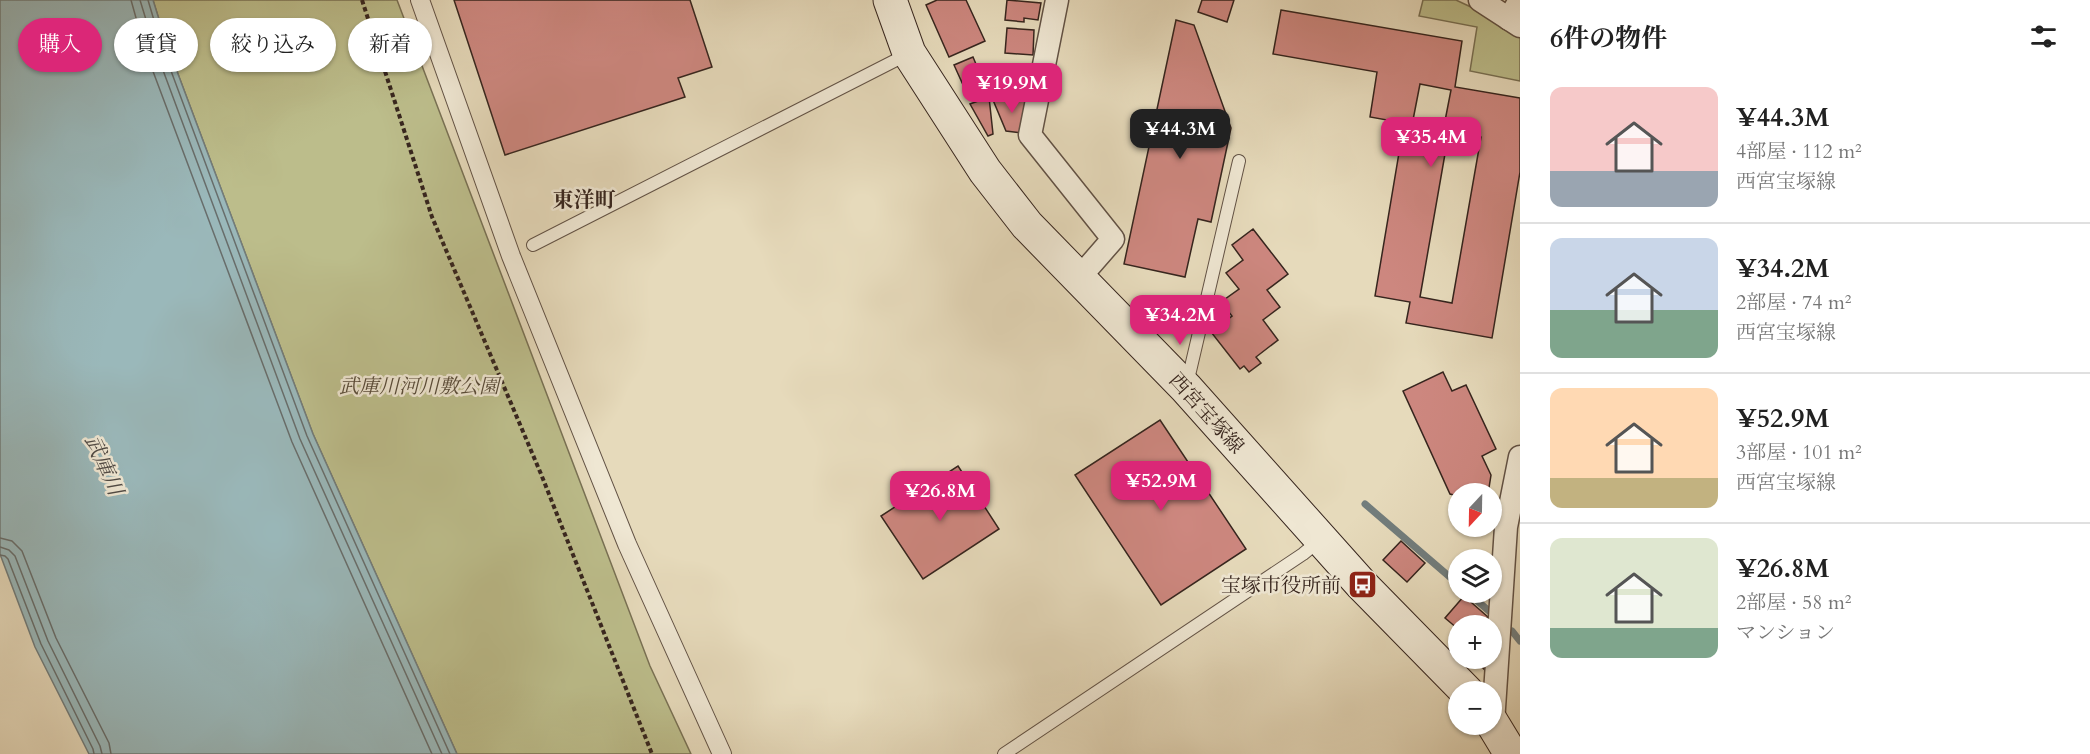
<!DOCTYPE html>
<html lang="ja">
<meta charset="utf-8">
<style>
:root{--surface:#fff;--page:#f6f6f6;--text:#222;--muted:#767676;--line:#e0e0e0;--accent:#db2777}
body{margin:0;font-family:Cardo,"Noto Serif JP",serif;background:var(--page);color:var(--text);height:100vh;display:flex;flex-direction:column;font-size:22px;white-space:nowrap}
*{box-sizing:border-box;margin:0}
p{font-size:20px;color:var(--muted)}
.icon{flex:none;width:33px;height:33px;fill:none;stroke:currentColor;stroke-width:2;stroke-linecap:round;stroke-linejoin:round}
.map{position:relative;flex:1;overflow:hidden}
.side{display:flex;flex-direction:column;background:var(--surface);width:570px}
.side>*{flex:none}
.banner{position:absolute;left:18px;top:18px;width:570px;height:54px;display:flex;gap:12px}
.needle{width:39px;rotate:202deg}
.tools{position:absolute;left:1448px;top:483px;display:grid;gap:12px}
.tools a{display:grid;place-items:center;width:54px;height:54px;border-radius:50%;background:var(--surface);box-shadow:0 2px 4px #0004;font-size:30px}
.price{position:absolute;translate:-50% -51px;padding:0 14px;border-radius:12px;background:var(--accent);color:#fff;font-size:20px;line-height:39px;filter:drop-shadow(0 2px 3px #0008)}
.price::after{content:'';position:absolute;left:50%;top:36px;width:18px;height:14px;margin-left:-9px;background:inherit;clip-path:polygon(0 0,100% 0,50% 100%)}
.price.active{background:#222;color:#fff}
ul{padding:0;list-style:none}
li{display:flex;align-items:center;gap:18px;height:150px;padding:0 30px}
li+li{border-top:2px solid var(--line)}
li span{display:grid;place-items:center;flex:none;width:168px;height:120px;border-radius:12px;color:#555}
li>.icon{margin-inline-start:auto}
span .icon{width:72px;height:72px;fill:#fffc;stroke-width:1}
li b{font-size:26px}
h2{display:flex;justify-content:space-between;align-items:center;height:72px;padding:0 30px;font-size:26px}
.pill{padding:0 21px;border-radius:27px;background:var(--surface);box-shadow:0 2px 4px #0004;font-size:21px;line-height:54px}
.pill.active{background:var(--accent);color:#fff}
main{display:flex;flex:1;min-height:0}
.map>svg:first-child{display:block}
.green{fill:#bcbd8b;stroke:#797154;stroke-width:1.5}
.water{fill:#9ab8ba;stroke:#727d7c;stroke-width:1.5}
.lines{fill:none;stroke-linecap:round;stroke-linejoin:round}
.shore{stroke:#686e6c;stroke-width:1.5}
.stream{stroke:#727d7c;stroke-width:7}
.building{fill:#cd877f;stroke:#36251e;stroke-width:1.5;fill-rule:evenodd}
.service-casing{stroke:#625245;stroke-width:14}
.pedestrian-casing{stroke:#625245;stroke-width:20}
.minor-casing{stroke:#625245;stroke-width:25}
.secondary-casing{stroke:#36251e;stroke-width:35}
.path{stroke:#36251e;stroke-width:4;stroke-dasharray:4.5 3;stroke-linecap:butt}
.service{stroke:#efe7d3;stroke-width:12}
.pedestrian{stroke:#efe7d3;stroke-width:18}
.minor{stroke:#efe7d3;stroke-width:22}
.secondary{stroke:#efe7d3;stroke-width:33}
.labels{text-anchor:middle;stroke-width:5;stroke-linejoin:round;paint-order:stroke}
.park-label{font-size:20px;font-style:italic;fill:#584b39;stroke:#efe7d3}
.street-label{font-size:20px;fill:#36251e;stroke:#efe7d3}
.poi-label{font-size:20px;fill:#36251e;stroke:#efe7d3;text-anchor:end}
.neighbourhood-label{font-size:21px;font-weight:bold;fill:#36251e;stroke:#efe7d3}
.water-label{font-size:21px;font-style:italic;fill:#4f4a45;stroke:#efe7d3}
</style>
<main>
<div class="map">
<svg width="1520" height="754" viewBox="0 0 1520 754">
<rect width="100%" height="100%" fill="#e6dabb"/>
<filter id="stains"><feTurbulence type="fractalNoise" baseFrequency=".00333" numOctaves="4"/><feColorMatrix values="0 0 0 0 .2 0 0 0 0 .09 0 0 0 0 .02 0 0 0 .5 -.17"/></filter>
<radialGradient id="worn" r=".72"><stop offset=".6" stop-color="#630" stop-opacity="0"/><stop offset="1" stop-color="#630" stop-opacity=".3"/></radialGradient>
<g class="green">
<path d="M 153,0 L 397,0 L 650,666 L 691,754 L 457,754 L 313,434 L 166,42 Z"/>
<path d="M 1423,0 L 1456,0 L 1473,8 L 1520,38 L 1520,81 L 1470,71 L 1477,27 L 1419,16 Z"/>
</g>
<path class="water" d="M 0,0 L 153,0 L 166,42 L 313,434 L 457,754 L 89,754 L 35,647 L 0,554 Z"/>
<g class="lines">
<g class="shore">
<path d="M 131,0 L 145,50 L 292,442 L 432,754"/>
<path d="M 140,0 L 154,46 L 300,439 L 442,754"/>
<path d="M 148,0 L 161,44 L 307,436 L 450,754"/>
<path d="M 0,538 L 12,541 L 22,551 L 56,638 L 109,743 L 111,754"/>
<path d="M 0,547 L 9,550 L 15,556 L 48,641 L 100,746 L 102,754"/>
<path d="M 0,555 L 5,556 L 8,559 L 41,644 L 93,749 L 94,754"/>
</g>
<g class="stream">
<path d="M 1365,504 L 1458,584"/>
<path d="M 1467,592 L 1489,611"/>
<path d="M 1512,631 L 1520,641"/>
</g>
</g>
<g class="building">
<path d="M 454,0 L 690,0 L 712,67 L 678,78 L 685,97 L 505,155 Z"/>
<path d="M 937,0 L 966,0 L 985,41 L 949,57 L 926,5 Z"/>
<path d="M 1007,0 L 1041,3 L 1038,20 L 1024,18 L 1024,22 L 1005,20 Z"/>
<path d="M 1202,0 L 1234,0 L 1227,22 L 1198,12 Z"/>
<path d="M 1281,10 L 1462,41 L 1455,87 L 1520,98 L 1520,172 L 1492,338 L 1406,323 L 1410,302 L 1375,296 L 1404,123 L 1370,117 L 1377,72 L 1273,54 ZM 1420,84 L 1451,90 L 1444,126 L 1413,120 ZM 1449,131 L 1481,137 L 1452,303 L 1420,297 Z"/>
<path d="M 1176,20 L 1194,25 L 1231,128 L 1211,222 L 1198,219 L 1185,277 L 1124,264 Z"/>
<path d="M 1007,28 L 1034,30 L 1033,55 L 1005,53 Z"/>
<path d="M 973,57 L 987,90 L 969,98 L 954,65 Z"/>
<path d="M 991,66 L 1026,67 L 1025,97 L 990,95 Z"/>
<path d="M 989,97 L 993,134 L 988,136 L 970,104 Z"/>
<path d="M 993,100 L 1028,101 L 1022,133 L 1006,131 Z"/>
<path d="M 1253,229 L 1288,274 L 1267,290 L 1280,307 L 1263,320 L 1278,340 L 1256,357 L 1261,363 L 1249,372 L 1244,366 L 1240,369 L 1211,332 L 1232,316 L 1221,302 L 1239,289 L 1226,273 L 1243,260 L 1232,245 Z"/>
<path d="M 1443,372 L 1452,391 L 1466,385 L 1496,449 L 1482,456 L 1491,475 L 1488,494 L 1458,494 L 1458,496 L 1450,494 L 1403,391 Z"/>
<path d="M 1160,420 L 1246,549 L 1161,605 L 1075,475 Z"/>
<path d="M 958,466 L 999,529 L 923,579 L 881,516 Z"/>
<path d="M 1401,541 L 1425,563 L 1407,582 L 1383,560 Z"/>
<path d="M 1464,596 L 1488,617 L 1480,626 L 1458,626 L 1458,629 L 1445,618 Z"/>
<path d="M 1474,658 L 1489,658 L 1489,663 L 1484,669 Z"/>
</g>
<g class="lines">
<defs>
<g id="service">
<path d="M 533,245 L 908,54"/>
<path d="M 1187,384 L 1239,161"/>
<path d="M 1004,754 L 1303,554 L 1320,540"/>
</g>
<path id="pedestrian" d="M 420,0 L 511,256 L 627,544 L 722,754"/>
<g id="minor">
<path d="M 1057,0 L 1030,135 L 1113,239 L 1079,278"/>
<path d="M 1480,0 L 1520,26"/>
<path d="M 1509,19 L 1520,0"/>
<path d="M 1493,723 L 1506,527 L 1520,457"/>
</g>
<g id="secondary">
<path d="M 890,0 L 909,53 L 985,171 L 1027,225 L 1186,388 L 1362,585 L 1467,692"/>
<path d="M 1491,721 L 1511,754"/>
</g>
</defs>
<use href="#service" class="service-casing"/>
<use href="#pedestrian" class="pedestrian-casing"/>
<use href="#minor" class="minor-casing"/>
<use href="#secondary" class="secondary-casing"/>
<path class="path" d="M 362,0 L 432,217 L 541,474 L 652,754"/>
<use href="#service" class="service"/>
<use href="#pedestrian" class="pedestrian"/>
<use href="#minor" class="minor"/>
<use href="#secondary" class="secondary"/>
</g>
<defs>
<symbol id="bus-square" viewBox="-11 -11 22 22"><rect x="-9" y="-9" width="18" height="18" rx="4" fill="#8f2418" stroke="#efe7d3"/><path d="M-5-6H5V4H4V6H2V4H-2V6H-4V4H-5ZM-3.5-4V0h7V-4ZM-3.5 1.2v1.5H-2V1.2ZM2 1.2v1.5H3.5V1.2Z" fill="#fff"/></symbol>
</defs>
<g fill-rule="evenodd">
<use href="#bus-square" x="1346" y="568" width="33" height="33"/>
</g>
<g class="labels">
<g class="park-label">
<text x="419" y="393">武庫川河川敷公園</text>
</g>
<g class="street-label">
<text transform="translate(1207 413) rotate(48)" y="7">西宮宝塚線</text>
</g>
<g class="poi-label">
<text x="1341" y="592">宝塚市役所前</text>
</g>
<g class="neighbourhood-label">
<text x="584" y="207">東洋町</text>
</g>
<g class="water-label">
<text transform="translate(104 465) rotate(66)" y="7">武庫川</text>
</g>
</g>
<rect width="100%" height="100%" filter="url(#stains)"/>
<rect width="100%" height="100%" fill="url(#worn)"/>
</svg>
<div class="tools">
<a><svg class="needle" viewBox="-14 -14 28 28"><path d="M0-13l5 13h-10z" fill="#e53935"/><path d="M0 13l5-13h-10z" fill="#767676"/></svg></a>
<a><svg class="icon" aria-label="layers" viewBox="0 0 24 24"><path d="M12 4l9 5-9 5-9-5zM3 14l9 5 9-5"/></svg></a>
<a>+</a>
<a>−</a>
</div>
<b class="price" style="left:1012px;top:114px">¥19.9M</b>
<b class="price active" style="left:1180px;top:160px">¥44.3M</b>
<b class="price" style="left:1431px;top:168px">¥35.4M</b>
<b class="price" style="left:1180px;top:346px">¥34.2M</b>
<b class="price" style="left:1161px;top:512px">¥52.9M</b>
<b class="price" style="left:940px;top:522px">¥26.8M</b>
<div class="banner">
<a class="pill active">購入</a>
<a class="pill">賃貸</a>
<a class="pill">絞り込み</a>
<a class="pill">新着</a>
</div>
</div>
<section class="side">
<h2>6件の物件<svg class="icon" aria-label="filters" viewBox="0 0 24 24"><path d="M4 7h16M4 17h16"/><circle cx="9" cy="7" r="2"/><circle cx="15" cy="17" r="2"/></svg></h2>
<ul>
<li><span style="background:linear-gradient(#f6c9c9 70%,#9aa5b1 0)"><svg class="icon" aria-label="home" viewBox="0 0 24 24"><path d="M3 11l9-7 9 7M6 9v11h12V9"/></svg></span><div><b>¥44.3M</b><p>4部屋 · 112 m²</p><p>西宮宝塚線</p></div></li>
<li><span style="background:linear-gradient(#c9d6e8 60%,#7fa58c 0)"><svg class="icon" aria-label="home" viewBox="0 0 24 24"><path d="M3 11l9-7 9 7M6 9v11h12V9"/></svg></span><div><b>¥34.2M</b><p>2部屋 · 74 m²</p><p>西宮宝塚線</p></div></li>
<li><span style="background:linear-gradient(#ffd9b3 75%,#c2b280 0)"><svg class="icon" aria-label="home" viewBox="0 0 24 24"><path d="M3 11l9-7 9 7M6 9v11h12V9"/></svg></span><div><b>¥52.9M</b><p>3部屋 · 101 m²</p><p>西宮宝塚線</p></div></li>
<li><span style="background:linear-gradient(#dfe7d0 75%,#7fa58c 0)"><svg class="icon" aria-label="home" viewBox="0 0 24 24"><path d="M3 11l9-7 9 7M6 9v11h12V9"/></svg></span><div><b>¥26.8M</b><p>2部屋 · 58 m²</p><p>マンション</p></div></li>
</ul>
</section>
</main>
